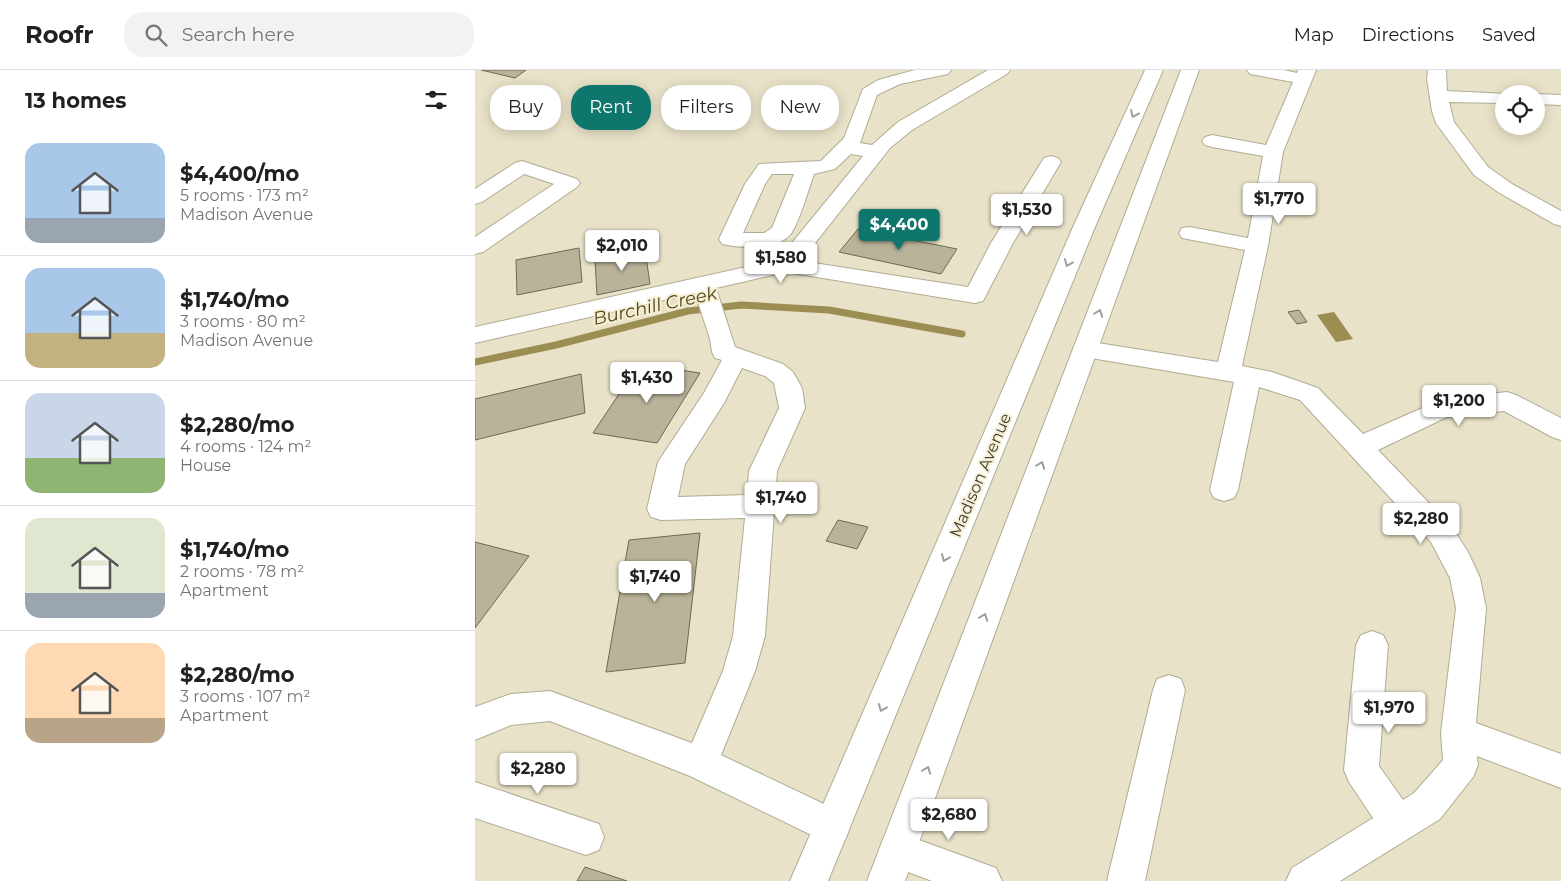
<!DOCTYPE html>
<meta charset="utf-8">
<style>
:root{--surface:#fff;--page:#f2f2f2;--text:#202124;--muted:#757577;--line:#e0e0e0;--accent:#0f766e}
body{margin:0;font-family:Montserrat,sans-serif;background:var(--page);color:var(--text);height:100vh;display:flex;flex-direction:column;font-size:19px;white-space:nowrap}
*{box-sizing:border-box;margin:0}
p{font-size:16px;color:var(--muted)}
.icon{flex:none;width:28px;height:28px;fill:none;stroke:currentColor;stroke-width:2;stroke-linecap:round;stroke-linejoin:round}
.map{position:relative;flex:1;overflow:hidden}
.side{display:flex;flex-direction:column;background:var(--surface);width:475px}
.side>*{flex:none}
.hud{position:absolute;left:15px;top:15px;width:475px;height:45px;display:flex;gap:10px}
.buttons{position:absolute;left:1020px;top:15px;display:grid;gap:10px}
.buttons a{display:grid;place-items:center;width:50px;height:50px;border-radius:50%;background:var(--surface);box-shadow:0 2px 12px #0003;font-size:25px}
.price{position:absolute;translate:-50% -42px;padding:0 11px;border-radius:5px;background:#fff;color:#222;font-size:16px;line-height:32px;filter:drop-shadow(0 1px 2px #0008)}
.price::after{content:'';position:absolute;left:50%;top:30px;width:15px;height:11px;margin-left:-8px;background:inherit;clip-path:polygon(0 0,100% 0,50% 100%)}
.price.current{background:var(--accent);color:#fff}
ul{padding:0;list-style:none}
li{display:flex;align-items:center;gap:15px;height:125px;padding:0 25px}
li+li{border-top:1px solid var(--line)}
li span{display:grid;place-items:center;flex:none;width:140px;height:100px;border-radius:15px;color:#555}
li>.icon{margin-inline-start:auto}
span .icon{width:60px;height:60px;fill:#fffc;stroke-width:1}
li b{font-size:21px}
h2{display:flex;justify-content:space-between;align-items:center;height:60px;padding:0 25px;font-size:21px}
.chip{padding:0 18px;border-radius:20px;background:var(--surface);box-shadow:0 2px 12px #0003;font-size:18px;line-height:45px}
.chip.current{background:var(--accent);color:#fff}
header{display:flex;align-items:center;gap:30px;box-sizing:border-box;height:70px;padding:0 25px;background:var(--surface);border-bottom:1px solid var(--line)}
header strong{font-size:24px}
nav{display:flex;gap:28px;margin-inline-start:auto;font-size:18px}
.search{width:350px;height:45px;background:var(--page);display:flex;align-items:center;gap:12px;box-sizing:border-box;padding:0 18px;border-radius:20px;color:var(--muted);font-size:19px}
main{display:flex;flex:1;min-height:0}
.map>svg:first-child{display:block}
.water{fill:#9c8d52}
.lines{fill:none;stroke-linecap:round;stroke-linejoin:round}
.stream{stroke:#9c8d52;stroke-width:7}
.building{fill:#b9b39a;stroke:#6f6952}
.minor-casing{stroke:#b1ab92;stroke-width:2}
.major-casing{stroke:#b1ab92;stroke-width:2}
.minor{fill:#fff;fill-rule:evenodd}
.major{fill:#fff;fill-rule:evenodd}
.oneway{stroke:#9f9e98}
.labels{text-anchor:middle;stroke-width:4;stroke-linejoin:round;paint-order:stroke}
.street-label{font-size:16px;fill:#3f3d32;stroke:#f6efd5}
.water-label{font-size:18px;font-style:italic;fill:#4e4313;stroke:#f6efd5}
</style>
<header>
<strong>Roofr</strong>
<div class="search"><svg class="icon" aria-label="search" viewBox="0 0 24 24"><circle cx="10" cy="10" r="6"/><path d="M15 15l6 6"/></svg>Search here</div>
<nav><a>Map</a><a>Directions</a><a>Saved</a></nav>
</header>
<main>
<section class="side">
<h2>13 homes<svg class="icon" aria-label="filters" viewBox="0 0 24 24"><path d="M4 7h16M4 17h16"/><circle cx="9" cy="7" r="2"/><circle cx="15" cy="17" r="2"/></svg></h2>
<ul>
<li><span style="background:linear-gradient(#a9c7e8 75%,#9aa5b1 0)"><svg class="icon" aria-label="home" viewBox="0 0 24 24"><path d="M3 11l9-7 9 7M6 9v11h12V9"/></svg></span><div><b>$4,400/mo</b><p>5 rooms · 173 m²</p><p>Madison Avenue</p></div></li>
<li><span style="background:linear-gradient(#a9c7e8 65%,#c2b280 0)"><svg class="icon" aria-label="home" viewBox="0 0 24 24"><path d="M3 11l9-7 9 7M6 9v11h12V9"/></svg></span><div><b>$1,740/mo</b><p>3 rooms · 80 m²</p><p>Madison Avenue</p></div></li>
<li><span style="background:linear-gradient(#c9d6e8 65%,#8fb573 0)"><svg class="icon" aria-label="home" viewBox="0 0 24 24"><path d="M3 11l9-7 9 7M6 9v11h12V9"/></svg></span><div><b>$2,280/mo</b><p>4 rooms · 124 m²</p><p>House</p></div></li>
<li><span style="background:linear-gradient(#dfe7d0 75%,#9aa5b1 0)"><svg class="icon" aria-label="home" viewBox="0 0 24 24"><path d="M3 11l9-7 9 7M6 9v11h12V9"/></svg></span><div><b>$1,740/mo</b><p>2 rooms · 78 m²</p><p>Apartment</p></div></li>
<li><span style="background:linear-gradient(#ffd9b3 75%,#b9a48a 0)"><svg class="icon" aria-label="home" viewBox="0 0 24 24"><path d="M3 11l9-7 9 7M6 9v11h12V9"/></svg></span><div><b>$2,280/mo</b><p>3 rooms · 107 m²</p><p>Apartment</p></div></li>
</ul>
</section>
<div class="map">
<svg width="1086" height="811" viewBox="0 0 1086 811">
<rect width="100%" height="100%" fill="#e8e2c8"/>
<path class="water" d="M 859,242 L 878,269 L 861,272 L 842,245 Z"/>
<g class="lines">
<path class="stream" d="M 0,292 L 81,275 L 213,241 L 266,235 L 354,240 L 487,264"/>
</g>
<g class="building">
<path d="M 6,0 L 51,0 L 40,8 Z"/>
<path d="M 383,159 L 482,179 L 466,204 L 364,182 Z"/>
<path d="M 104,178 L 107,212 L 42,225 L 41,190 Z"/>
<path d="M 170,180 L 175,214 L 122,225 L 120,190 Z"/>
<path d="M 824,240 L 832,252 L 822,254 L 813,242 Z"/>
<path d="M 164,294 L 225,303 L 182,373 L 118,363 Z"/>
<path d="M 106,304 L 110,343 L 0,370 L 0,329 Z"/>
<path d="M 363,450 L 393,457 L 382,479 L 351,471 Z"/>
<path d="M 225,463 L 210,593 L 131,602 L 154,470 Z"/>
<path d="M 0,472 L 54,486 L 0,558 Z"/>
<path d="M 110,797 L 152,811 L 102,811 Z"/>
</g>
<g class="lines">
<defs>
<g id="minor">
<path d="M 440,0 L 476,0 L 473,4 L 425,14 L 402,25 L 385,73 L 397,75 L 423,52 L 513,0 L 535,0 L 532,4 L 437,60 L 415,78 L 326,191 L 493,217 L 516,173 L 569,88 L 576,86 L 583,88 L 586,92 L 538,173 L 508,231 L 500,233 L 311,202 L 241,218 L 260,277 L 308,294 L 318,302 L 327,318 L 330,338 L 302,401 L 290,566 L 280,601 L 246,685 L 370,744 L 375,757 L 370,770 L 357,775 L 215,706 L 75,651 L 36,655 L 0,670 L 0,637 L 36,624 L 75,621 L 217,673 L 248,601 L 258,566 L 270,448 L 186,450 L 176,447 L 172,439 L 183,392 L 229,323 L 247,290 L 240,288 L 237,282 L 235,269 L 220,223 L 0,273 L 0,257 L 303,190 L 388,86 L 376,84 L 360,99 L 339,104 C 334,118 323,156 315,165 C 300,181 266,178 247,174 L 244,169 L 270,114 L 284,94 L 346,91 L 369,68 L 388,19 L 403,10 ZM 297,104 L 319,104 L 297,158 L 289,163 L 268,163 L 290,114 ZM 267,298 L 290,306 L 299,313 L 304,338 L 274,401 L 272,425 L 203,427 L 210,394 L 249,333 Z"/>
<path d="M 772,0 L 809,0 L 822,3 L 823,0 L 841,0 L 808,82 L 793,176 L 767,296 L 797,302 L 843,318 L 888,364 L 968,329 L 1032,322 L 1041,325 L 1086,348 L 1086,370 L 1077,367 L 1029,341 L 972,347 L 903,380 L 976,456 L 993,482 L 1005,508 L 1011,538 L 1001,653 L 1086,684 L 1086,718 L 1002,686 L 1003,695 L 998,707 L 965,749 L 865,811 L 811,811 L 817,798 L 898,748 L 874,712 L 869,700 L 881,575 L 886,565 L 897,561 L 908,565 L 913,575 L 904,696 L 928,730 L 939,723 L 968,690 L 966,663 L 981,538 L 975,508 L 956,472 L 825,330 L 784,317 L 763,420 L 759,428 L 749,431 L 739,428 L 735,420 L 759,312 L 610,287 L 601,285 L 598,279 L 601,273 L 610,271 L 743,292 L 770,180 L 707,168 L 704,163 L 707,158 L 715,157 L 773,168 L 788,86 L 737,77 L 730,75 L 727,71 L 730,67 L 737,65 L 791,75 L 818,12 L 775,4 Z"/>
<path d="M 953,0 L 971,0 L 972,21 L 1034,24 L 1029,24 L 1029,33 L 974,32 L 979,52 L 1013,97 L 1037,114 L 1086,141 L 1086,156 L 1079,154 L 1023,122 L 999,105 L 961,53 L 957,41 L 952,9 Z"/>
<path d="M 1060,24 L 1061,24 L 1086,25 L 1086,35 L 1061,34 Z"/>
<path d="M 47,91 L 102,109 L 105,113 L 102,117 L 8,182 L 0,184 L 0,167 L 79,114 L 49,104 L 7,132 L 0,134 L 0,119 L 40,93 Z"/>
<path d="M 694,605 L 706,609 L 710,620 L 670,811 L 632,811 L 678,620 L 682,609 Z"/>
<path d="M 0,712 L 124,754 L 129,767 L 124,780 L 111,785 L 0,748 Z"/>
<path d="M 422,762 L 521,798 L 527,811 L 457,811 L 409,793 L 404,780 L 409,767 Z"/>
</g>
<g id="major">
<path d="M 670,0 L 688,0 L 620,157 L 353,811 L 315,811 L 598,157 Z"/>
<path d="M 706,0 L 724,0 L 430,811 L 392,811 Z"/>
</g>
</defs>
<use href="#minor" class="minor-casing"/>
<use href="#major" class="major-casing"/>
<use href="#minor" class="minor"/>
<use href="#major" class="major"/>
</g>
<defs><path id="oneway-chevron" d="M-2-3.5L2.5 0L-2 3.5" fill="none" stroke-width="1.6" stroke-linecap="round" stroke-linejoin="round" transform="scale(1.25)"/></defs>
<g class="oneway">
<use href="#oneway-chevron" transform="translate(659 44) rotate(114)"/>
<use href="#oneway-chevron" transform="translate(593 193) rotate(113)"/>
<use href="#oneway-chevron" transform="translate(624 243) rotate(-69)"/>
<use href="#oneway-chevron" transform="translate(566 395) rotate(-69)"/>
<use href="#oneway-chevron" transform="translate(470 488) rotate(113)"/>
<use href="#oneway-chevron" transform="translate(509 547) rotate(-69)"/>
<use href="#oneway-chevron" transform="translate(407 638) rotate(113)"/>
<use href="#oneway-chevron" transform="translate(452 700) rotate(-69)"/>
</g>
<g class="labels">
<g class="street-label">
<text transform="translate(505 405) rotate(-67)" y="6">Madison Avenue</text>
</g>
<g class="water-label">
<text transform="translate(180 236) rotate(-12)" y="6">Burchill Creek</text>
</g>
</g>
</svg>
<div class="buttons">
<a><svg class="icon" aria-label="locate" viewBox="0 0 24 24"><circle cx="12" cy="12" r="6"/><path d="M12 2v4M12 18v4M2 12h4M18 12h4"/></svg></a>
</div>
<b class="price" style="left:804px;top:155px">$1,770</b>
<b class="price" style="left:552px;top:166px">$1,530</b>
<b class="price current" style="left:424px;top:181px">$4,400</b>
<b class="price" style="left:147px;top:202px">$2,010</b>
<b class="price" style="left:306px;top:214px">$1,580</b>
<b class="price" style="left:172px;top:334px">$1,430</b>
<b class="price" style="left:984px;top:357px">$1,200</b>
<b class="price" style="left:306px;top:454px">$1,740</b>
<b class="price" style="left:946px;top:475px">$2,280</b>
<b class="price" style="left:180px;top:533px">$1,740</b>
<b class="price" style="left:914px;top:664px">$1,970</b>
<b class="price" style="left:63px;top:725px">$2,280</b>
<b class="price" style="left:474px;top:771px">$2,680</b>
<div class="hud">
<a class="chip">Buy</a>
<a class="chip current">Rent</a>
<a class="chip">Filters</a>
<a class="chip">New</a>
</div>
</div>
</main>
